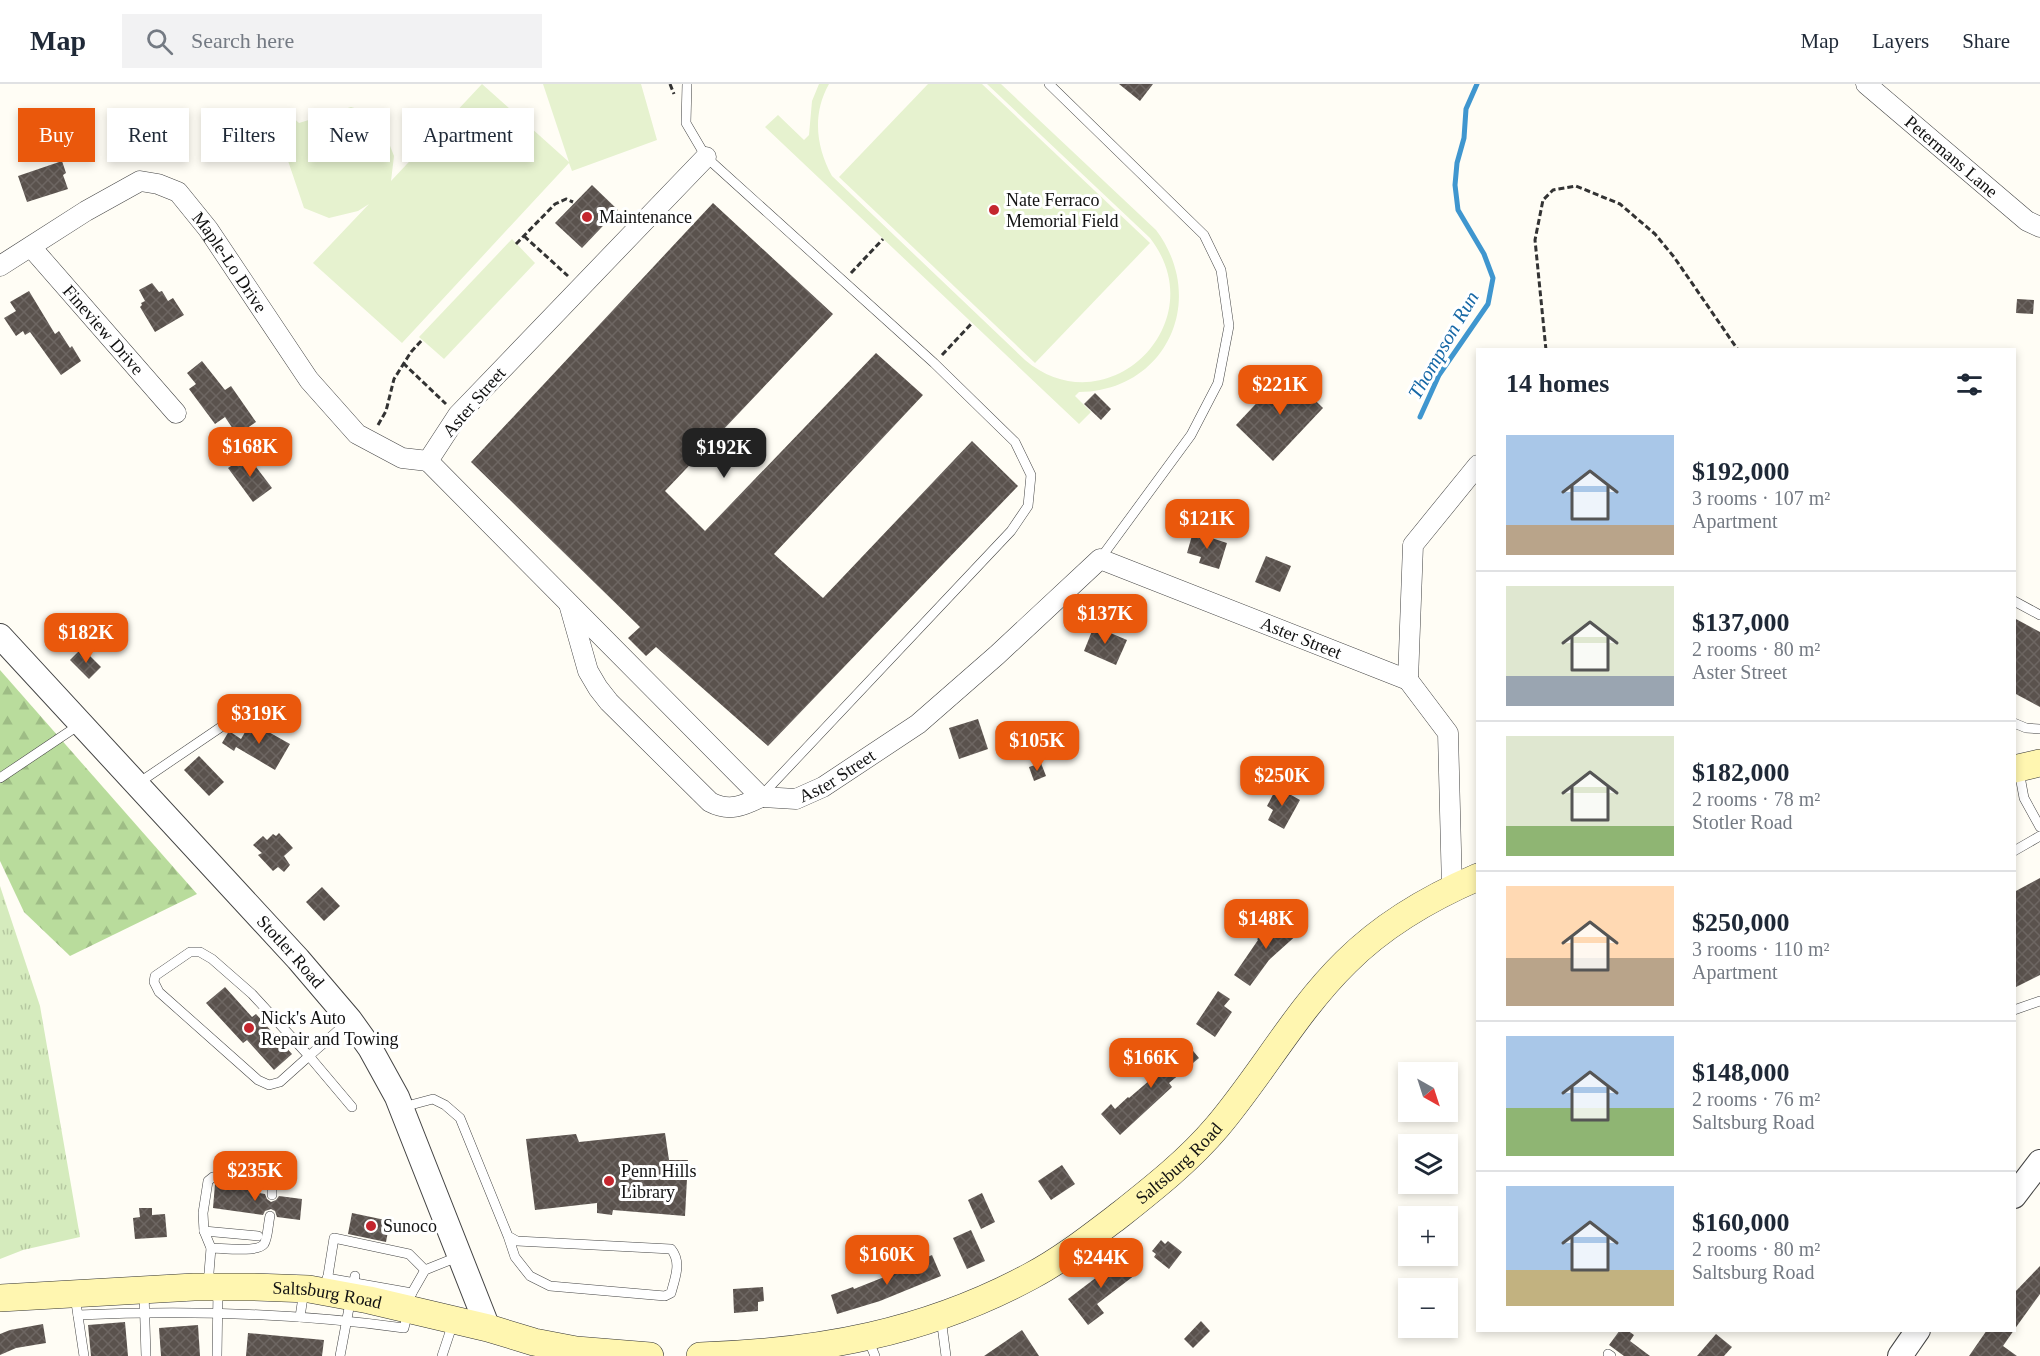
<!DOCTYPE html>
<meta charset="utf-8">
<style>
:root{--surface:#fff;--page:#f2f2f3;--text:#1f2937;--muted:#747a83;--line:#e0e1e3;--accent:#ea580c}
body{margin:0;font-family:"Times New Roman",serif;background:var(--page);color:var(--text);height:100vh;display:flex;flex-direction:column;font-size:22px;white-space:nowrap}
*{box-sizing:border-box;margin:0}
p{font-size:20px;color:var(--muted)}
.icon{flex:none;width:33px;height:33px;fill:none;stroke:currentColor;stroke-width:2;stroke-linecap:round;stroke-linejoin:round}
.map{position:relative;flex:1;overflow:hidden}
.sheet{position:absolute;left:1476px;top:264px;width:540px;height:984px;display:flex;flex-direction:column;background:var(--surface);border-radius:0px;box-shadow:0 3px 9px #0003}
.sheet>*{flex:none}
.banner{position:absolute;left:18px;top:24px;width:570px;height:54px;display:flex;gap:12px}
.needle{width:39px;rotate:141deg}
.fabs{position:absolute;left:1398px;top:978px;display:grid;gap:12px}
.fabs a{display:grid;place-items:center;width:60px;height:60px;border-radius:0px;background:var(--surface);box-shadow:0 3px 9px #0003;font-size:30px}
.price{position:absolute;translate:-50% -51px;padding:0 14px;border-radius:12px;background:var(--accent);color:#fff;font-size:20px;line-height:39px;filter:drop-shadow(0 2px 3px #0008)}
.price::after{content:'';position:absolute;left:50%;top:36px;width:18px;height:14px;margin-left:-9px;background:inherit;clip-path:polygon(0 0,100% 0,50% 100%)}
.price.current{background:#222;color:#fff}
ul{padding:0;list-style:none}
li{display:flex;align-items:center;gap:18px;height:150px;padding:0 30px}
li+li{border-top:2px solid var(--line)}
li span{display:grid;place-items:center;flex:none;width:168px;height:120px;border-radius:0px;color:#555}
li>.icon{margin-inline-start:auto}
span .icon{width:72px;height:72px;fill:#fffc;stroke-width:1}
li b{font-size:26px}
h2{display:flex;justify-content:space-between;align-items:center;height:72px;padding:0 30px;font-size:26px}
.chip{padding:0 21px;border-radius:0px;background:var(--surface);box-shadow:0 3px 9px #0003;font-size:21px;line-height:54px}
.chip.current{background:var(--accent);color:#fff}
header{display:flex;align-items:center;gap:36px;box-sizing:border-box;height:84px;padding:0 30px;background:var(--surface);border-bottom:2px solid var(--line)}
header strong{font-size:28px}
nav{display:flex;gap:33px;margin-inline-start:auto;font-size:21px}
.search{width:420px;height:54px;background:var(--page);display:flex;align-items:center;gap:15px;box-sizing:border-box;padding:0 21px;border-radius:0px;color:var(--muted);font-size:22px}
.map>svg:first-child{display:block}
.grass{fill:url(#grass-tufts)}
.forest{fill:url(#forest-firs)}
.pitch{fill:#e6f2cf}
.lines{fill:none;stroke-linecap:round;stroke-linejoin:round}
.stream{stroke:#3f96cf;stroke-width:5}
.building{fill:url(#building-cross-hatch)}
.service-casing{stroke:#444;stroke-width:10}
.minor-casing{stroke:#444;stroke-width:21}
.tertiary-casing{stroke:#444;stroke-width:26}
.secondary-casing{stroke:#333;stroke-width:28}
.path{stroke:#333;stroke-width:3;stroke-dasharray:6 3;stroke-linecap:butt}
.service{stroke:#fff;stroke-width:9}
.minor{stroke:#fff;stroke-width:20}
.tertiary{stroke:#fff;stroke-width:24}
.secondary{stroke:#fff6b0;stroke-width:27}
.poi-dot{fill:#c4262e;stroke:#fff;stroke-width:2}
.labels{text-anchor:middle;stroke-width:6;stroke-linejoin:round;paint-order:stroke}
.street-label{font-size:18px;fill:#111;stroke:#fff}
.poi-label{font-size:18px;fill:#111;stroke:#fff;text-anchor:start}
.water-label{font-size:20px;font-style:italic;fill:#1768a6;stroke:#fff}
</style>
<header>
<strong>Map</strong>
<div class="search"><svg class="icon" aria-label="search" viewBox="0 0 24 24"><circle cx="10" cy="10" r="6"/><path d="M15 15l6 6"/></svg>Search here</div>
<nav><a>Map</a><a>Layers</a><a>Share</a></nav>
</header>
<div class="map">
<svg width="2040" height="1272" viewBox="0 0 2040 1272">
<defs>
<pattern id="grass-tufts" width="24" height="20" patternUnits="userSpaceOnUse" patternTransform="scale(1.5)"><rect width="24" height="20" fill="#d5ebbd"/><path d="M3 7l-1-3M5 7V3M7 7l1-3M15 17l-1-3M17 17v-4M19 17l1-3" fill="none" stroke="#b6c8a1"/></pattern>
<pattern id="forest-firs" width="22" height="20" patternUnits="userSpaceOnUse" patternTransform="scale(1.5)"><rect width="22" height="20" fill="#b9dc9c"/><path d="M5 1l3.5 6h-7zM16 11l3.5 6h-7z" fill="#9ebc85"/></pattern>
<pattern id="building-cross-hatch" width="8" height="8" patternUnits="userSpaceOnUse" patternTransform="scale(1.5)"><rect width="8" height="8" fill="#5a524d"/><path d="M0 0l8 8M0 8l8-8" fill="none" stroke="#6d6662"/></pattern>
</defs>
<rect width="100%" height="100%" fill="#fffdf5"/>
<path class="grass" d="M 0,802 L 40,922 L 80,1153 L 23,1166 L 0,1175 Z"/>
<path class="forest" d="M 0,586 L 197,810 L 70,872 L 24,828 L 0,777 Z"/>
<g class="pitch">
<path d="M 482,0 L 569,78 L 543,0 L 641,0 L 657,56 L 572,87 L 569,79 L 402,259 L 313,179 L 369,120 L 358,127 L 329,134 L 304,124 L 284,65 L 275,63 L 269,52 L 278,35 L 290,31 L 299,39 L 351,23 L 371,29 L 385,49 L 394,72 L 391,97 Z"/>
<path d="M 819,0 L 829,0 C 812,30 816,63 832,92 L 1025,276 C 1107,345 1216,239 1150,154 L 987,0 L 1001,0 L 1156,146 C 1208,215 1167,307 1079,308 L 1075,312 L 1091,328 L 1079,340 L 765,43 L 778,31 L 804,56 L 809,51 L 812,17 Z"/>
<path d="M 928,0 L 982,0 L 1150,159 L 1035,279 L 839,93 Z"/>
<path d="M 512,155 L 535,179 L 444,275 L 419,253 Z"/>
</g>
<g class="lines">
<path class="stream" d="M 1420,333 L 1439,291 L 1488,220 L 1493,194 L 1484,170 L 1458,126 L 1455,101 L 1457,79 L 1464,54 L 1466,25 L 1477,0"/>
</g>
<g class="building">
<path d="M 1119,0 L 1153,0 L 1140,17 Z"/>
<path d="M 62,77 L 66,89 L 63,91 L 68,105 L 27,118 L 18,92 Z"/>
<path d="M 592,101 L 618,126 L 582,164 L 555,139 Z"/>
<path d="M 713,119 L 833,230 L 665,407 L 705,447 L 876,269 L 923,311 L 774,470 L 823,514 L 972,357 L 1018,402 L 768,662 L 656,563 L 646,572 L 628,554 L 640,543 L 471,378 Z"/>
<path d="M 152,199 L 159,208 L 162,207 L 168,217 L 173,214 L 184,231 L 155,248 L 140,223 L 142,221 L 141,219 L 145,217 L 139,206 Z"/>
<path d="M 29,207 L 55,250 L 59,247 L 70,264 L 72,262 L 81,277 L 61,291 L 30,248 L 25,251 L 23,247 L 16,252 L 4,234 L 16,227 L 10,218 Z"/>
<path d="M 2017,215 L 2034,216 L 2033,230 L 2016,229 Z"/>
<path d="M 202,277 L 225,306 L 231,302 L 256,338 L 237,351 L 225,333 L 215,340 L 189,305 L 196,300 L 187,289 Z"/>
<path d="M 1286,288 L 1323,324 L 1273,377 L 1236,341 Z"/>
<path d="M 1095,309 L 1111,325 L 1101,336 L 1084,320 Z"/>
<path d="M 247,371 L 272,404 L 253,418 L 228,384 Z"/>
<path d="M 1193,448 L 1227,459 L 1219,485 L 1199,479 L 1201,473 L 1187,469 Z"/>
<path d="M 1266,472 L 1291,482 L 1280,508 L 1255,498 Z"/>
<path d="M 114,534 L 127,548 L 114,560 L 101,546 Z"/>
<path d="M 2014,534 L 2040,548 L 2040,623 L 2014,609 Z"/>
<path d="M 1094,542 L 1127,556 L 1116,581 L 1084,567 Z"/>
<path d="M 82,564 L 101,583 L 89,595 L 70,576 Z"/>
<path d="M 978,635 L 988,665 L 959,675 L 949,644 Z"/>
<path d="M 251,638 L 290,660 L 275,686 L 236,663 L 234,667 L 222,659 L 229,647 L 241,655 Z"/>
<path d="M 199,672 L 224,698 L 209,712 L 184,686 Z"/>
<path d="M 1041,679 L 1046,692 L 1034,697 L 1029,683 Z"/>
<path d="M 1277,703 L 1300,716 L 1284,745 L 1268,736 L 1273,726 L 1267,722 Z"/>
<path d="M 279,749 L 293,764 L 284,772 L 290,781 L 284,788 L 278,783 L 273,787 L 258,771 L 262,769 L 253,761 L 263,752 L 267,756 L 273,750 L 276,752 Z"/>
<path d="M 2040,794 L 2040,891 L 2014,904 L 2014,808 Z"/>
<path d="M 322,803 L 340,822 L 324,837 L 306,818 Z"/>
<path d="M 1284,831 L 1299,849 L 1269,876 L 1250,902 L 1234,891 L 1258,856 L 1257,855 Z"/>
<path d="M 225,903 L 252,933 L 256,930 L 292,970 L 274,986 L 247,956 L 243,959 L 206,919 Z"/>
<path d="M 1218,907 L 1230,915 L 1224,922 L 1232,928 L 1215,953 L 1196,940 Z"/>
<path d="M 1179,956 L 1184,956 L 1199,974 L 1169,999 L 1172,1003 L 1120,1051 L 1101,1030 L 1111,1020 L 1115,1025 L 1128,1013 L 1129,1014 L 1171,978 L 1163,970 Z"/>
<path d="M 665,1049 L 669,1076 L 688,1076 L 685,1132 L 613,1126 L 612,1131 L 597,1129 L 597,1119 L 535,1126 L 526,1055 L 576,1050 L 579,1058 Z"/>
<path d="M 1062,1081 L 1075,1100 L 1051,1116 L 1038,1097 Z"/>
<path d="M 215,1100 L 239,1104 L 239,1101 L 254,1104 L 254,1108 L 265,1110 L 267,1115 L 271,1118 L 276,1116 L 279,1112 L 302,1115 L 300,1136 L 277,1133 L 275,1127 L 271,1125 L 265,1127 L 263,1131 L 213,1124 Z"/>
<path d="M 982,1109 L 995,1138 L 981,1145 L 968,1116 Z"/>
<path d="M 139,1124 L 152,1124 L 152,1131 L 165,1130 L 167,1153 L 135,1155 L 133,1134 L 140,1133 Z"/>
<path d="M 352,1129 L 390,1137 L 386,1158 L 348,1150 Z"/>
<path d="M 971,1146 L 985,1177 L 967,1185 L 953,1154 Z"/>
<path d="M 1161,1156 L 1165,1160 L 1168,1157 L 1182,1168 L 1169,1185 L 1154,1173 L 1156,1170 L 1152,1167 Z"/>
<path d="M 1118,1169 L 1135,1191 L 1097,1220 L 1104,1229 L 1088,1241 L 1068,1215 L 1110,1183 L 1106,1178 Z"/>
<path d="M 932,1171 L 941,1192 L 880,1217 L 837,1230 L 831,1211 L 853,1203 L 854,1205 L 912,1182 L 911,1180 Z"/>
<path d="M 2040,1182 L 2040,1210 L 2014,1246 L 2014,1209 Z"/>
<path d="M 763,1203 L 764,1217 L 758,1218 L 758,1227 L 734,1229 L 733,1205 Z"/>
<path d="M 1201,1237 L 1210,1247 L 1193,1264 L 1184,1255 Z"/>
<path d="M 125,1238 L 128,1272 L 91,1272 L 88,1241 Z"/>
<path d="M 43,1240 L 46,1259 L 16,1264 L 0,1271 L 0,1250 L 10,1246 Z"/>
<path d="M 198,1241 L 200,1272 L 161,1272 L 159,1244 Z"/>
<path d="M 1022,1246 L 1039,1272 L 984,1272 Z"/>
<path d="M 1620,1246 L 1627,1246 L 1634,1251 L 1630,1257 L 1650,1272 L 1624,1272 L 1609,1261 Z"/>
<path d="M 1987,1246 L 2014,1246 L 2003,1262 L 2017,1272 L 1969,1272 Z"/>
<path d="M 248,1249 L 324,1256 L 322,1272 L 246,1272 Z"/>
<path d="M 1716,1250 L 1732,1263 L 1724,1272 L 1697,1272 Z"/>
</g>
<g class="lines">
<defs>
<g id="service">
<path d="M 687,0 L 686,39 L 706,73 L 934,279 L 1015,358 L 1031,391 L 1028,422 L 1011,447 L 762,711"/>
<path d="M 1049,0 L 1204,151 L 1221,186 L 1229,242 L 1218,299 L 1191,351 L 1100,475"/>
<path d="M 2014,517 L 2040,531"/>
<path d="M 2014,639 L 2026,644 L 2040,645"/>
<path d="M 2019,687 L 2024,714 L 2040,743"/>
<path d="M 0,694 L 79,641"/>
<path d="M 137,700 L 221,643 L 249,630"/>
<path d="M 2014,767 L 2040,752"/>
<path d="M 190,868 L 200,868 L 212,875 L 252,910 L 309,972 L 280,998 L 269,1001 L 258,996 L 159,908 L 154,898 L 155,892 Z"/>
<path d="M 2014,926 L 2040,917"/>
<path d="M 350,936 L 309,972 L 352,1023"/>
<path d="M 403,1023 L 433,1015 L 445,1021 L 460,1034 L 508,1152 L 517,1157 L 671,1165 C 682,1178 675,1194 671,1209 L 665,1212 L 550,1202 L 530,1192 L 515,1173 L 508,1152"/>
<path d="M 204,1147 L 258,1152"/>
<path d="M 211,1164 C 222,1164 257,1169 264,1160 C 268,1154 268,1140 270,1132"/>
<path d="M 327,1194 L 412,1209"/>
<path d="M 208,1201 L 211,1164 L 204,1147 L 203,1129 L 208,1097 L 213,1093 L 220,1092 L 270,1099 L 272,1102 L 272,1111"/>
<path d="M 326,1204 L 334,1154 L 409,1170 L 425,1186"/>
<path d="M 144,1208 L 146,1272"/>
<path d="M 75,1212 L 84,1272"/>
<path d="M 409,1214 L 425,1186 L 460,1172"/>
<path d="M 78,1231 C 187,1226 296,1229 404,1244 L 408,1228"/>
<path d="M 300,1233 L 304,1206"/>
<path d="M 941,1234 L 946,1272"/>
<path d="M 868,1255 L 875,1272"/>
<path d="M 1608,1270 L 1611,1272"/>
<path d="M 217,1272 L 218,1205"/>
<path d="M 340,1272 L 355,1192"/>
<path d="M 442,1272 L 453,1239"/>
</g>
<g id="minor">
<path id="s1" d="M 1866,0 L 2027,137 L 2040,143"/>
<path id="s2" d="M 706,73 L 458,331 L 428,377 L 761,713 L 796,715 L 823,703 L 918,640 L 997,571 L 1100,475 L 1408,596 L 1448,649 L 1452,804"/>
<path id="s3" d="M 31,163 L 176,329"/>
<path id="s4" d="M 0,182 L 86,127 L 140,97 L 158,100 L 178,108 L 208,145 L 309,296 L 357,350 L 402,374 L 428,377"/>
<path d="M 569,520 L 588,587 L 598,604 L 609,618 L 710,718 C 729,728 743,722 761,713"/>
<path d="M 1408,596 L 1413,461 L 1478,381"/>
</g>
<g id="tertiary">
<path id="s5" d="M 0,552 L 298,875 L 350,936 L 370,964 L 397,1013 L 488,1244"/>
<path d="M 2014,1112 L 2040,1078"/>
<path d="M 1900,1272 L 1918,1246"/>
</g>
<g id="secondary">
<path d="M 2014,685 L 2040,679"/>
<path id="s6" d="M 0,1214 L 194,1203 L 253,1203 L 309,1205 L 369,1216 L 488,1244 L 534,1258 L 576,1266 L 650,1272"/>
<path id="s7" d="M 700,1272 C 819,1268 925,1249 1031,1192 C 1063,1175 1092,1152 1121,1130 C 1155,1103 1189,1076 1217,1043 C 1262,990 1296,927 1346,878 C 1384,840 1429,814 1478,793"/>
</g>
</defs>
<use href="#service" class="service-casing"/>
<use href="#minor" class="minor-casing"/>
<use href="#tertiary" class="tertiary-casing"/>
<use href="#secondary" class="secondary-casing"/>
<g class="path">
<path d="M 670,0 L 674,10"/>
<path d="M 524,152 L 568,192"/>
<path d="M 516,160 L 555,120 L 566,115 L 573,118"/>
<path d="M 851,189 L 883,155"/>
<path d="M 1546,266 L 1535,156 L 1543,116 L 1553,106 L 1576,102 L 1620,120 L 1655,150 L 1674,173 L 1738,266"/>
<path d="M 942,271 L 972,239"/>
<path d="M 403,279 L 446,320"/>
<path d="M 378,341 L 386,327 L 394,295 L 411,268 L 422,256"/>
</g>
<use href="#service" class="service"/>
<use href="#minor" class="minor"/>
<use href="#tertiary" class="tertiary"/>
<use href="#secondary" class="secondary"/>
</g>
<g class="poi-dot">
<circle cx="994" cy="126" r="6"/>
<circle cx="587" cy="133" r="6"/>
<circle cx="249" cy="944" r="6"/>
<circle cx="609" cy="1097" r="6"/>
<circle cx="371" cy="1142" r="6"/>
</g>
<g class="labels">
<g class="street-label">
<text dy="6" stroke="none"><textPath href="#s1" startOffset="112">Petermans Lane</textPath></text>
<text dy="6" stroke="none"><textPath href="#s4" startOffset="291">Maple-Lo Drive</textPath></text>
<text dy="6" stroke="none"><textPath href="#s3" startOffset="110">Fineview Drive</textPath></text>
<text transform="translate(474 318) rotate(-49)" y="6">Aster Street</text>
<text dy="6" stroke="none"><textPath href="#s2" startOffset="1526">Aster Street</textPath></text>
<text dy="6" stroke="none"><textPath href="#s2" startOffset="968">Aster Street</textPath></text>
<text dy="6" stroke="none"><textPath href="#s5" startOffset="429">Stotler Road</textPath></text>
<text dy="6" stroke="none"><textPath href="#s7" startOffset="530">Saltsburg Road</textPath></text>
<text dy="6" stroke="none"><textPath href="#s6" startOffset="328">Saltsburg Road</textPath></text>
</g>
<g class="poi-label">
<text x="1006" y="122">Nate Ferraco<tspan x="1006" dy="21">Memorial Field</tspan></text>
<text x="599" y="139">Maintenance</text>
<text x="261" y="940">Nick's Auto<tspan x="261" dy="21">Repair and Towing</tspan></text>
<text x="621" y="1093">Penn Hills<tspan x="621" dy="21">Library</tspan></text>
<text x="383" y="1148">Sunoco</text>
</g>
<g class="water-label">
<text transform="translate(1443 261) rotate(-60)" y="7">Thompson Run</text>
</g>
</g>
</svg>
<div class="fabs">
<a><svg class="needle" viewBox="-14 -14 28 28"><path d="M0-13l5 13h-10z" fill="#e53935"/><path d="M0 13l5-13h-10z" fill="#747a83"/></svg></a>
<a><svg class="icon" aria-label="layers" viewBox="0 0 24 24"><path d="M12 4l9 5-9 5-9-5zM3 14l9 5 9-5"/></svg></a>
<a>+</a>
<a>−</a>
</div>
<b class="price" style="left:1280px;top:332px">$221K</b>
<b class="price" style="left:250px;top:394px">$168K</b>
<b class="price current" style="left:724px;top:395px">$192K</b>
<b class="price" style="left:1207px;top:466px">$121K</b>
<b class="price" style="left:1105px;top:561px">$137K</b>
<b class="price" style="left:86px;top:580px">$182K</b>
<b class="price" style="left:259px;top:661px">$319K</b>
<b class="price" style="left:1037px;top:688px">$105K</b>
<b class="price" style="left:1282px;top:723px">$250K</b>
<b class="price" style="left:1266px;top:866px">$148K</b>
<b class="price" style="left:1151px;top:1005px">$166K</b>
<b class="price" style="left:255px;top:1118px">$235K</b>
<b class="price" style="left:887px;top:1202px">$160K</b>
<b class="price" style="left:1101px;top:1205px">$244K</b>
<div class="banner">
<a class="chip current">Buy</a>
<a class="chip">Rent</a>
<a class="chip">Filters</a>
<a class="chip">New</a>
<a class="chip">Apartment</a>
</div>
<section class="sheet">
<h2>14 homes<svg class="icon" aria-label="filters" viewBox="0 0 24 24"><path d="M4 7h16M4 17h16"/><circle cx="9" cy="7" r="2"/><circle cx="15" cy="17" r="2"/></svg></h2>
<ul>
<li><span style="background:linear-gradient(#a9c7e8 75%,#b9a48a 0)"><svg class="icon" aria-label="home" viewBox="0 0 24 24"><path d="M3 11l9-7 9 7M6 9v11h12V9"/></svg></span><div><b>$192,000</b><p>3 rooms · 107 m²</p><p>Apartment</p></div></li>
<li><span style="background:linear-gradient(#dfe7d0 75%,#9aa5b1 0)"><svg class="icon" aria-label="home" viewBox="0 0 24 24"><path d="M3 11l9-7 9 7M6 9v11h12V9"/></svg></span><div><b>$137,000</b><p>2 rooms · 80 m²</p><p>Aster Street</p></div></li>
<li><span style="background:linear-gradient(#dfe7d0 75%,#8fb573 0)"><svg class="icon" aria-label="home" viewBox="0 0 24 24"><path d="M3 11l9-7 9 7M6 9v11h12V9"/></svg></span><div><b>$182,000</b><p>2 rooms · 78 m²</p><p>Stotler Road</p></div></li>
<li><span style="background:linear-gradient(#ffd9b3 60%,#b9a48a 0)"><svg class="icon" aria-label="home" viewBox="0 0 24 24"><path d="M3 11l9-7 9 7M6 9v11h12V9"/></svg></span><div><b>$250,000</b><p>3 rooms · 110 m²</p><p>Apartment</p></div></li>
<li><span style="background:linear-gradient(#a9c7e8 60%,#8fb573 0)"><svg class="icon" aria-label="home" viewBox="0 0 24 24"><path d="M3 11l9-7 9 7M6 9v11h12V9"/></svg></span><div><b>$148,000</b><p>2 rooms · 76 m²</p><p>Saltsburg Road</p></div></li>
<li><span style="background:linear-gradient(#a9c7e8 70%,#c2b280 0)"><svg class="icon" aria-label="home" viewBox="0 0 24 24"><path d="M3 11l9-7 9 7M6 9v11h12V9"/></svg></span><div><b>$160,000</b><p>2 rooms · 80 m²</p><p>Saltsburg Road</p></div></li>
</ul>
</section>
</div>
